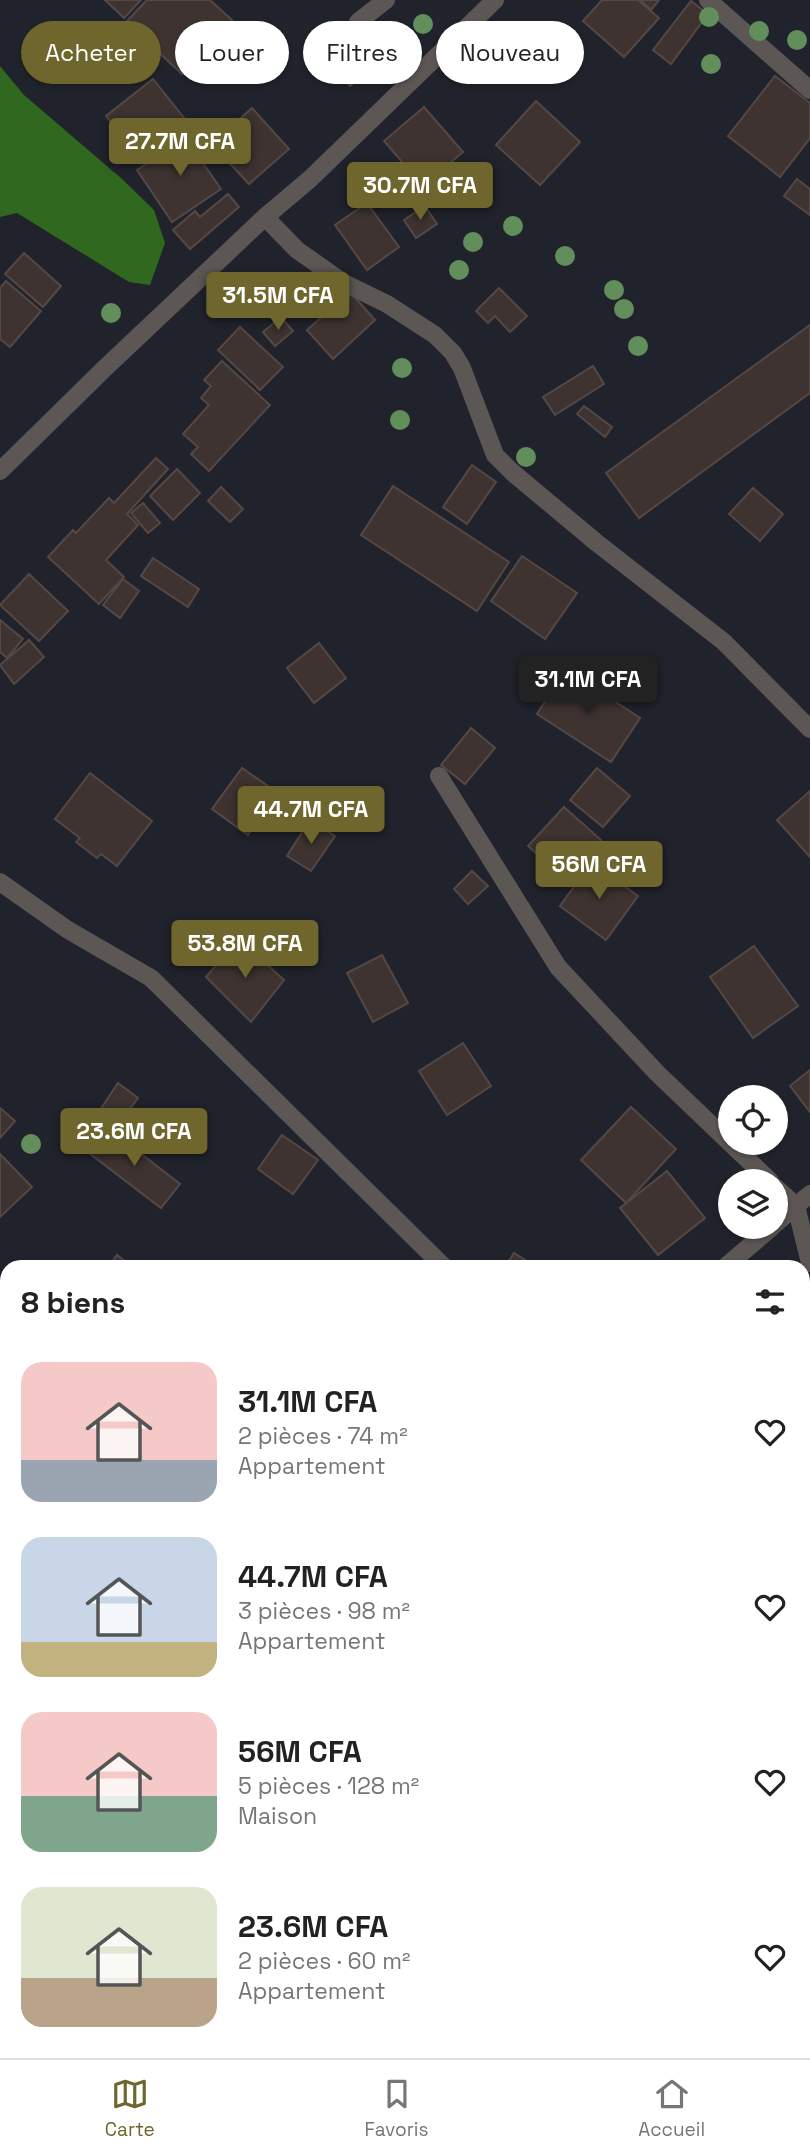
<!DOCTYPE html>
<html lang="fr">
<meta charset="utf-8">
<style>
:root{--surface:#fff;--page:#f6f6f6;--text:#222;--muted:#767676;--line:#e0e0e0;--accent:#6e662c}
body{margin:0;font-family:"Space Grotesk",sans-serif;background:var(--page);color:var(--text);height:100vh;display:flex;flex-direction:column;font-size:26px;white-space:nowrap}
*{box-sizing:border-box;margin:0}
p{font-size:23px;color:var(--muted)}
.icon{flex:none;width:38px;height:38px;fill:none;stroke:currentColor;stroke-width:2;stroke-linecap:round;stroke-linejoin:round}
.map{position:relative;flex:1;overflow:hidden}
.drawer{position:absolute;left:0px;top:1260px;width:810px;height:798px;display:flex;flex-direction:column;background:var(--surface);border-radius:21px 21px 0 0;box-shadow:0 2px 5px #0004}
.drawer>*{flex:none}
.banner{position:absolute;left:21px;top:21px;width:768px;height:63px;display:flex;gap:14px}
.buttons{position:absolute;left:718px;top:1085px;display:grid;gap:14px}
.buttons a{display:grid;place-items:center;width:70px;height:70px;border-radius:50%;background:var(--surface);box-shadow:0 2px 5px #0004;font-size:35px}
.price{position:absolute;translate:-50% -60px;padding:0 16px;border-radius:7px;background:var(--accent);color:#fff;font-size:23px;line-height:46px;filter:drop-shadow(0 2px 4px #0008)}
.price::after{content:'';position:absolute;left:50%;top:42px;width:21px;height:16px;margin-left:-10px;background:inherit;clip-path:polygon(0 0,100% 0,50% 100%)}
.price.current{background:#222;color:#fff}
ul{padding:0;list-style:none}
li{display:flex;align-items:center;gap:21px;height:175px;padding:0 21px}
li span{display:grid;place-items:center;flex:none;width:196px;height:140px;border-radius:21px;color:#555}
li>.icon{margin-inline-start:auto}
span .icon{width:84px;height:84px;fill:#fffc;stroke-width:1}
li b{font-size:30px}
h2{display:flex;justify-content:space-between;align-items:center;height:84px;padding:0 21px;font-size:30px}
.tag{padding:0 24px;border-radius:32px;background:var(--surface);box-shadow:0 2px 5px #0004;font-size:24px;line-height:63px}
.tag.current{background:var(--accent);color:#fff}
.dock{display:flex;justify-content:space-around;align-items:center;height:98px;border-top:2px solid var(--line);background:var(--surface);font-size:19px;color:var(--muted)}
.dock a{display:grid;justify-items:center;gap:4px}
.dock .current{color:var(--accent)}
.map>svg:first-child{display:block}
.forest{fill:#2f681e}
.building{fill:#3e3330;stroke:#544845;stroke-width:2}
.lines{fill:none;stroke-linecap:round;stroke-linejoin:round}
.minor{stroke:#5c5655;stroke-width:18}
.tertiary{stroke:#5c5655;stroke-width:18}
.tree{fill:#618e5b}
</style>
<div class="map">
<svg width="810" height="2058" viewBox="0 0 810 2058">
<rect width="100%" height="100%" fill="#21232c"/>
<path class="forest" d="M 0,66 L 24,95 L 122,179 L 154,210 L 165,243 L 150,285 L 129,282 L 17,213 L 0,217 Z"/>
<g class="building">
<path d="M 105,0 L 141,0 L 124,18 Z"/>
<path d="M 147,0 L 210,0 L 232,20 L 182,74 L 126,22 Z"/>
<path d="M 602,0 L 638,0 L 659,18 L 624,57 L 583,21 Z"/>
<path d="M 640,0 L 659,0 L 651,10 Z"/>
<path d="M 691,1 L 708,14 L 671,64 L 653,50 Z"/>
<path d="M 334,39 L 364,74 L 350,86 L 320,50 Z"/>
<path d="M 775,76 L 810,103 L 810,138 L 780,177 L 728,136 Z"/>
<path d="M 153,79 L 189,124 L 141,161 L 106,116 Z"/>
<path d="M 536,101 L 580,142 L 540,185 L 496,145 Z"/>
<path d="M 424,107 L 463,152 L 423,186 L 384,141 Z"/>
<path d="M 252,108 L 289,149 L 249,184 L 212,144 Z"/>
<path d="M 191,134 L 208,160 L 203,163 L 221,189 L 172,222 L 137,170 Z"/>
<path d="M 797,179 L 810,189 L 810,215 L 784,196 Z"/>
<path d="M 228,194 L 239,207 L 190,249 L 173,230 L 195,211 L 200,217 Z"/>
<path d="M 367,203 L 399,247 L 367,270 L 335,225 Z"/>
<path d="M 425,206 L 437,224 L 416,238 L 404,220 Z"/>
<path d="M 24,253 L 61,286 L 43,307 L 5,274 Z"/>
<path d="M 323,263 L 340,282 L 312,307 L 295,287 Z"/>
<path d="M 6,281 L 41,311 L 10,347 L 0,339 L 0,288 Z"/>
<path d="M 499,288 L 527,316 L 510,332 L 495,316 L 488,323 L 476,311 Z"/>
<path d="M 350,292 L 375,320 L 333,359 L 307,330 Z"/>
<path d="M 281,317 L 293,331 L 275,346 L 263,332 Z"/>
<path d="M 810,325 L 810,393 L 639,518 L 606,473 Z"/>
<path d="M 240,327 L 283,367 L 260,390 L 218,350 Z"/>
<path d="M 222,361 L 270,405 L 209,471 L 191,454 L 198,447 L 183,434 L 209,405 L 201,398 L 211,386 L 204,380 Z"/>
<path d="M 593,366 L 604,384 L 555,415 L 543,397 Z"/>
<path d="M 584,406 L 612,427 L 605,437 L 577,414 Z"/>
<path d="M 156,458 L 168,469 L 127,514 L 138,525 L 106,560 L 124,577 L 99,604 L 48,557 L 73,530 L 76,533 L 109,498 L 114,503 Z"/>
<path d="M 472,465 L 496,482 L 467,524 L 443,507 Z"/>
<path d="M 177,469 L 200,493 L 173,520 L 150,496 Z"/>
<path d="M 393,486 L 509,562 L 477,611 L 361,535 Z"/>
<path d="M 221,487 L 243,509 L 230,522 L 208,501 Z"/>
<path d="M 753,488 L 783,514 L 760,541 L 729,514 Z"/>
<path d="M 143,503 L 160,523 L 148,533 L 131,513 Z"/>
<path d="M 522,556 L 577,593 L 545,639 L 491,601 Z"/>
<path d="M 153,558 L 199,589 L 188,607 L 141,576 Z"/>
<path d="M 29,574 L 68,611 L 39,641 L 0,605 Z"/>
<path d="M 123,579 L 139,591 L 120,618 L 103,605 Z"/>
<path d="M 0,620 L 23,639 L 7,658 L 0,652 Z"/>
<path d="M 29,640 L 44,657 L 14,684 L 0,665 Z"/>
<path d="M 319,643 L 346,678 L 314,703 L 287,668 Z"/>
<path d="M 566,669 L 640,718 L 611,762 L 537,714 Z"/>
<path d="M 471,728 L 495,748 L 465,784 L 441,765 Z"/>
<path d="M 242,768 L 278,793 L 248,835 L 212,809 Z"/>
<path d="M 597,768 L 630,796 L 603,827 L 570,800 Z"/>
<path d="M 90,773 L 152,821 L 117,866 L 101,854 L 97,858 L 76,842 L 80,838 L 55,819 Z"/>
<path d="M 810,791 L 810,857 L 777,820 Z"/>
<path d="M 564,807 L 601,840 L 565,879 L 528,846 Z"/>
<path d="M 310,820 L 335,836 L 311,871 L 287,856 Z"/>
<path d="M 592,862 L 638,896 L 606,940 L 560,906 Z"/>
<path d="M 472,871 L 488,886 L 468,904 L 454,889 Z"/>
<path d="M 239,939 L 284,980 L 251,1022 L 206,977 Z"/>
<path d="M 754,946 L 798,1006 L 753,1038 L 710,977 Z"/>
<path d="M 382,955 L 408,1003 L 373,1022 L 347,973 Z"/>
<path d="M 463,1043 L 491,1086 L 447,1115 L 419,1071 Z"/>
<path d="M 810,1070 L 810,1112 L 790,1086 Z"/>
<path d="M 118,1083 L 138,1098 L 117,1126 L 98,1113 Z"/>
<path d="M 631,1107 L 676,1149 L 626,1203 L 581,1160 Z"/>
<path d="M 0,1108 L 15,1121 L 0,1138 Z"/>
<path d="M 108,1128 L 180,1184 L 161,1208 L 89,1153 Z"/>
<path d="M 282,1135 L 318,1160 L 293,1194 L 258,1169 Z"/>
<path d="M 0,1154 L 32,1187 L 0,1217 Z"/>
<path d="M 667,1171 L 705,1218 L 658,1255 L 620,1208 Z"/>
<path d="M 514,1253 L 536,1267 L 505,1267 Z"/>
<path d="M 117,1255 L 133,1267 L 108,1267 Z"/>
<path d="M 0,1430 L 7,1436 L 7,1462 L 0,1470 Z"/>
<rect x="803" y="1470" width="7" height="39"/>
<path d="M 1,1509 L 7,1515 L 7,1591 L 0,1584 Z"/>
<path d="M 810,1674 L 810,1695 L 803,1697 L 803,1676 Z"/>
<path d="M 803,1781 L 810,1790 L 810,1802 L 803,1807 Z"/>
</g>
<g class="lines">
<g class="minor">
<path d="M 708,0 L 810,90"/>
<path d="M 358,22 L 386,0"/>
<path d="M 265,217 L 297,250 L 344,283 L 387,304 L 435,335 L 453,353 L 462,368 L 495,455 L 512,472 L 597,543 L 724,642 L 810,729"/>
<path d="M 439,776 L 558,967 L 657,1073 L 770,1181"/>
<path d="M 0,882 L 68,930 L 151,978 L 444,1267"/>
<path d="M 775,1187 L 796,1206 L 810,1263"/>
<path d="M 775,1224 L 810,1194"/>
<path d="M 725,1267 L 772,1227"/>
<path d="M 803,1757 L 810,1760"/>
<path d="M 0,2001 L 7,1993"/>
<path d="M 317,2058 L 323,2051"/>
</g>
<g class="tertiary">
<path d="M 0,471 L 105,368 L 265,217 L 310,179 L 495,0"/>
<path d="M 0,1342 L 7,1349"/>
<path d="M 694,2051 L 702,2058"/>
</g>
</g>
<g class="tree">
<circle cx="709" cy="17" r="10"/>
<circle cx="423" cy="24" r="10"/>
<circle cx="759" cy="31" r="10"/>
<circle cx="797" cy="40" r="10"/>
<circle cx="400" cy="59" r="10"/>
<circle cx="711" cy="64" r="10"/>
<circle cx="469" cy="195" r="10"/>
<circle cx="513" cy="226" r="10"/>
<circle cx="473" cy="242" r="10"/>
<circle cx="565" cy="256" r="10"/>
<circle cx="459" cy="270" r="10"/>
<circle cx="614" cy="290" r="10"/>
<circle cx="624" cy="309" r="10"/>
<circle cx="111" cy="313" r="10"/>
<circle cx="638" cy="346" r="10"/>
<circle cx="402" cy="368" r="10"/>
<circle cx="400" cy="420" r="10"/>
<circle cx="526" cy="457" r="10"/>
<circle cx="31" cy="1144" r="10"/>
</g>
</svg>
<div class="buttons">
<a><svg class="icon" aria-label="locate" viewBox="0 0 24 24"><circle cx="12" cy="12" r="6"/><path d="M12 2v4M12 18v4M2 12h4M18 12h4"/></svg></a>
<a><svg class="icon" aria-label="layers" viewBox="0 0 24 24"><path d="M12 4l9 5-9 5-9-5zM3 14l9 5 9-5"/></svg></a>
</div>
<b class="price" style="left:180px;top:178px">27.7M CFA</b>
<b class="price" style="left:420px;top:222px">30.7M CFA</b>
<b class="price" style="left:278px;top:332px">31.5M CFA</b>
<b class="price current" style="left:588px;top:716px">31.1M CFA</b>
<b class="price" style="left:311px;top:846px">44.7M CFA</b>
<b class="price" style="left:599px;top:901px">56M CFA</b>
<b class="price" style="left:245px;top:980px">53.8M CFA</b>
<b class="price" style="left:134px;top:1168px">23.6M CFA</b>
<div class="banner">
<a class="tag current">Acheter</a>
<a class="tag">Louer</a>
<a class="tag">Filtres</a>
<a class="tag">Nouveau</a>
</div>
<section class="drawer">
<h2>8 biens<svg class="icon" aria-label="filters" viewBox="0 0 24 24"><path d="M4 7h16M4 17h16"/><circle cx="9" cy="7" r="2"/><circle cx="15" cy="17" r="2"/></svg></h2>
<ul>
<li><span style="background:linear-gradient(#f6c9c9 70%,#9aa5b1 0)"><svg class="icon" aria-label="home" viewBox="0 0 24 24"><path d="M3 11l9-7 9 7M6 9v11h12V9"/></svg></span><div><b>31.1M CFA</b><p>2 pièces · 74 m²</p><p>Appartement</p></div><svg class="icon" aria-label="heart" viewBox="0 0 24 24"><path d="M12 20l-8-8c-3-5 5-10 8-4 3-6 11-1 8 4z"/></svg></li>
<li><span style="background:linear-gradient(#c9d6e8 75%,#c2b280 0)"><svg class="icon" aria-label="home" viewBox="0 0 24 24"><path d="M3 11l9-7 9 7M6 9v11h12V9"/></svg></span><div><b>44.7M CFA</b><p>3 pièces · 98 m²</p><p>Appartement</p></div><svg class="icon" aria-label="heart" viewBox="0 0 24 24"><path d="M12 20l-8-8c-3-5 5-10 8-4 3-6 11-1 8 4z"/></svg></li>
<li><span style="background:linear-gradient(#f6c9c9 60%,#7fa58c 0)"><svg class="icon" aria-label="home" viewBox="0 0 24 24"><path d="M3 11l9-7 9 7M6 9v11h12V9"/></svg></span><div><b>56M CFA</b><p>5 pièces · 128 m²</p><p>Maison</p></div><svg class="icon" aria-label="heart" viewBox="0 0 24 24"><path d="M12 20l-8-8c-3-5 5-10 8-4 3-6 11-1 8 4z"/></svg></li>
<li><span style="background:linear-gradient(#dfe7d0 65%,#b9a48a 0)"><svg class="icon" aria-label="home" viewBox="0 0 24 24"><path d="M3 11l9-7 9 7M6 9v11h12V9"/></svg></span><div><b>23.6M CFA</b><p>2 pièces · 60 m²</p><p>Appartement</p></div><svg class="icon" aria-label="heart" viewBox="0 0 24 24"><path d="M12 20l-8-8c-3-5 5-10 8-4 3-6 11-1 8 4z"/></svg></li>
</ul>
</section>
</div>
<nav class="dock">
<a class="current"><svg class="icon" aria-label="map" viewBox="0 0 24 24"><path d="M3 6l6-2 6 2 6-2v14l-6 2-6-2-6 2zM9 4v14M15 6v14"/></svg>Carte</a>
<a><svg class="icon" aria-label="saved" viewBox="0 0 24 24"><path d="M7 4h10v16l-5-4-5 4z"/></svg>Favoris</a>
<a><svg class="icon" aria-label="home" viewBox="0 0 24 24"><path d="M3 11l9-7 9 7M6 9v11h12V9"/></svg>Accueil</a>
</nav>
